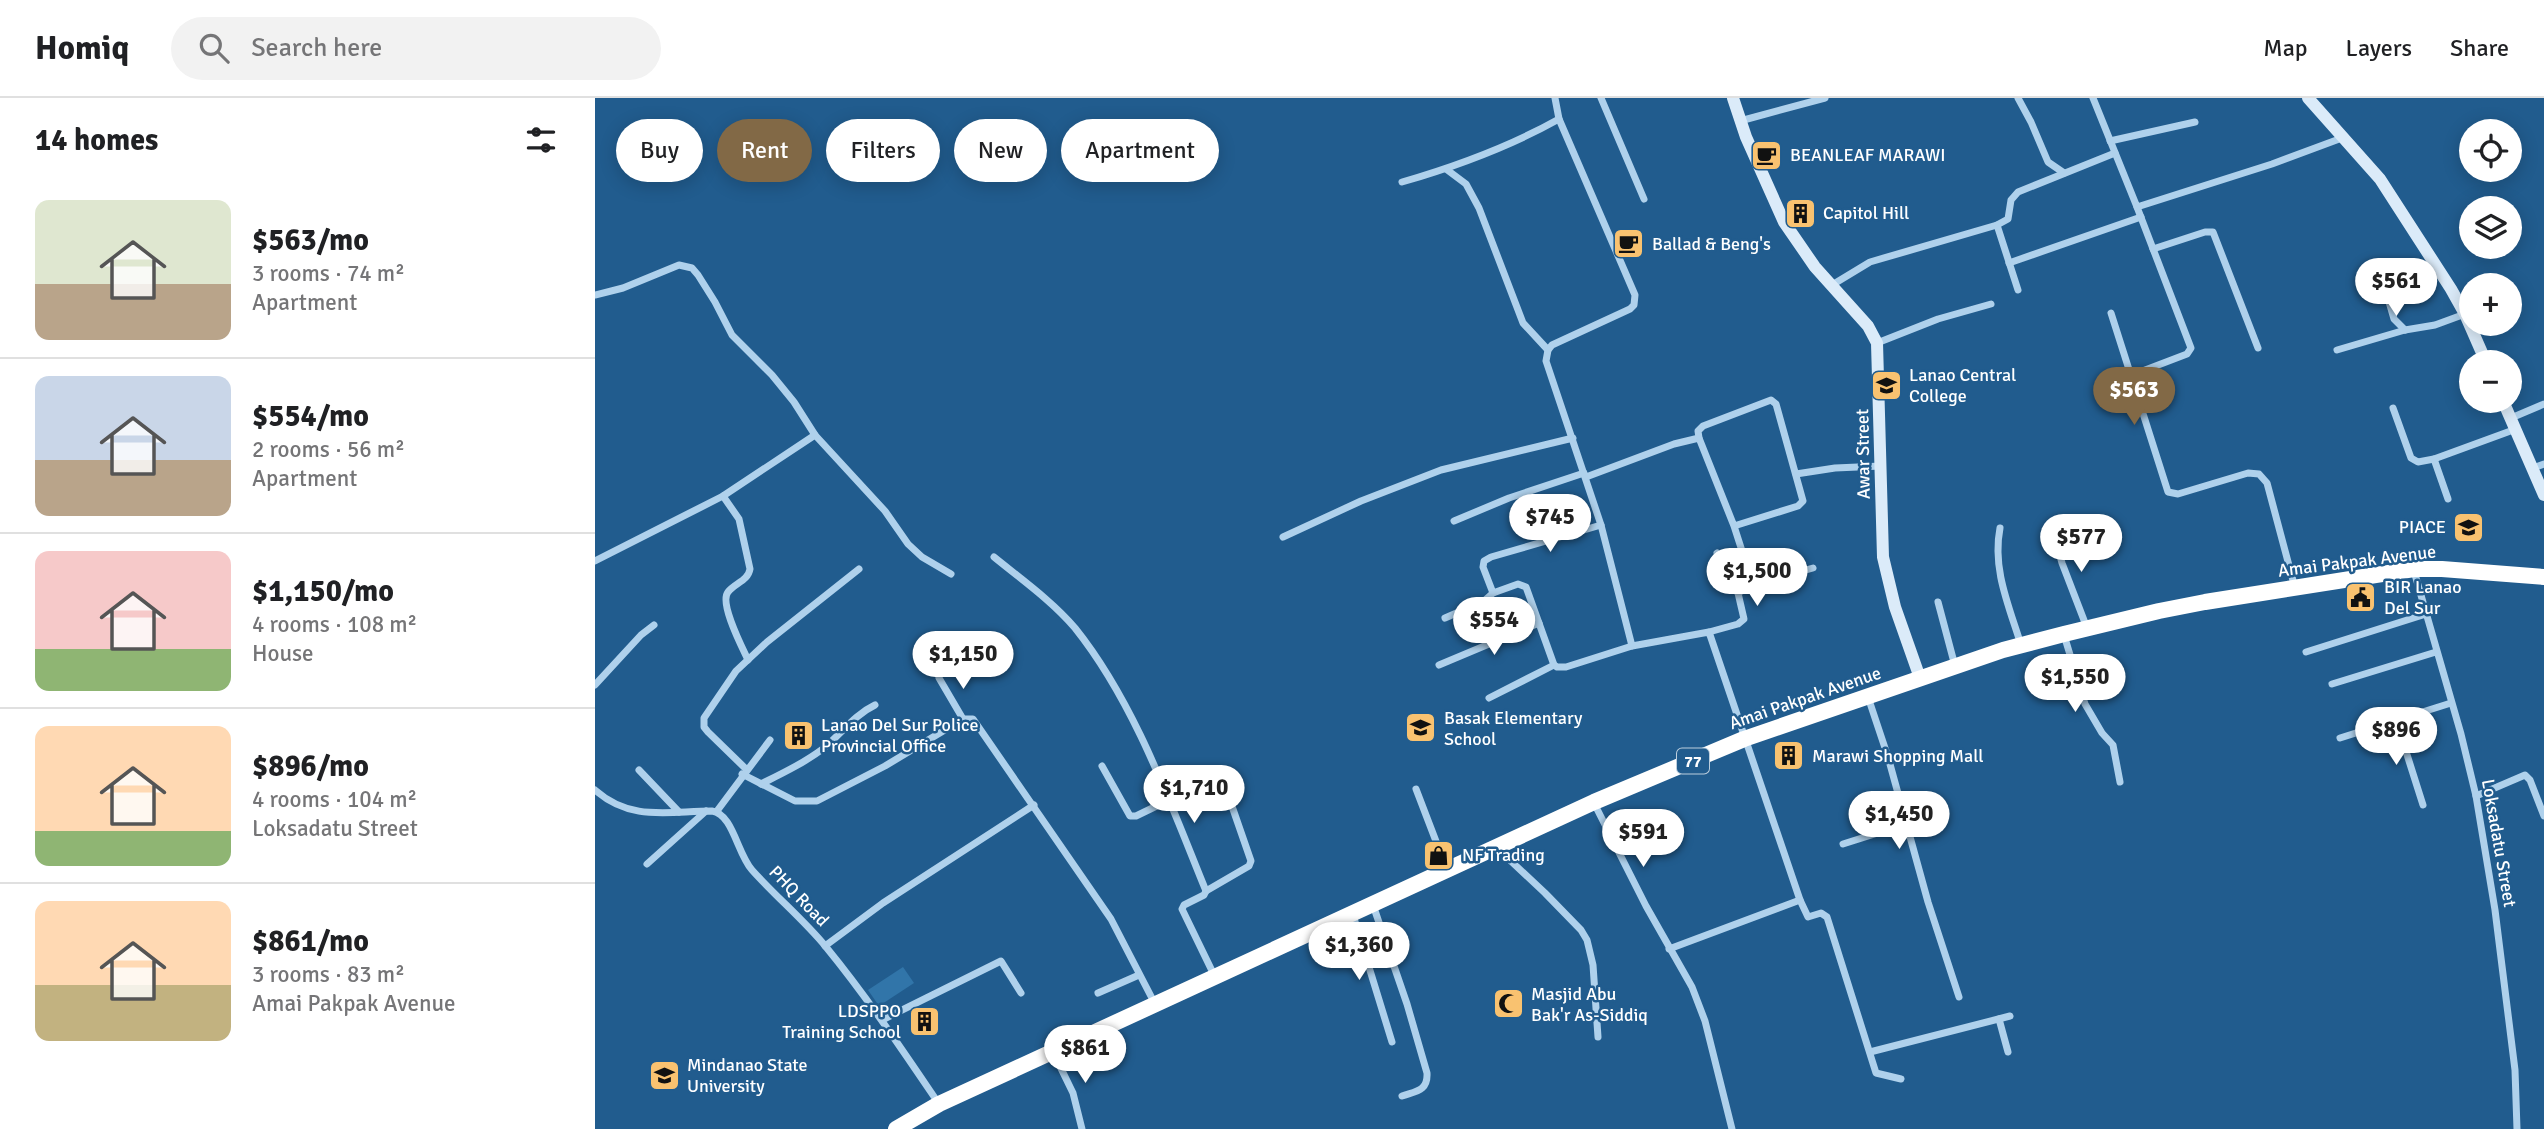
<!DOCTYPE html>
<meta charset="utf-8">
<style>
:root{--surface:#fff;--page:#f2f2f2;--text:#202124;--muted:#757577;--line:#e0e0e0;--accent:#826946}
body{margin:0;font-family:Signika,sans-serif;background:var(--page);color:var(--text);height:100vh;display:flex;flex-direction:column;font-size:26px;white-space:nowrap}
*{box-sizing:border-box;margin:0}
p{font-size:23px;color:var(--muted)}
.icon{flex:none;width:38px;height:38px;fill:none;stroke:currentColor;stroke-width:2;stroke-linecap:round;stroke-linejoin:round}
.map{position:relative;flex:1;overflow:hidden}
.sheet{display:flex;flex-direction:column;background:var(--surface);width:595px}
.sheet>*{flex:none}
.banner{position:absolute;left:21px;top:21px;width:665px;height:63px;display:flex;gap:14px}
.controls{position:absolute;left:1864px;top:21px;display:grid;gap:14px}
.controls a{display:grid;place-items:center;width:63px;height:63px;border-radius:50%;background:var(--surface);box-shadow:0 4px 18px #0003;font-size:35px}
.price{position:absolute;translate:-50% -60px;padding:0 16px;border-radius:24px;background:#fff;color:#222;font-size:23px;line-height:46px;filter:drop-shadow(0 2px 4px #0008)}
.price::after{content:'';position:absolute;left:50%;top:42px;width:21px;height:16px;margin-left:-10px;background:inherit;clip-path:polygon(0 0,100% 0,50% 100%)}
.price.on{background:var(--accent);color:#fff}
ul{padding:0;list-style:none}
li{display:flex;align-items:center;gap:21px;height:175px;padding:0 35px}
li+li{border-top:2px solid var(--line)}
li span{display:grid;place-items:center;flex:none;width:196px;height:140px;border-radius:14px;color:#555}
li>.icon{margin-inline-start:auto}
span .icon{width:84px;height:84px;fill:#fffc;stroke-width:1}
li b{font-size:30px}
h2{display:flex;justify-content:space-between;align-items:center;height:84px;padding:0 35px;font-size:30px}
.chip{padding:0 24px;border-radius:32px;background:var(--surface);box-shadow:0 4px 18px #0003;font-size:24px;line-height:63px}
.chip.on{background:var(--accent);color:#fff}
header{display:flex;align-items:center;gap:42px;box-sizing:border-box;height:98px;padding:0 35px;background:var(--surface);border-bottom:2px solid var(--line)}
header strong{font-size:33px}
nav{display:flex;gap:38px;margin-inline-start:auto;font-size:24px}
.search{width:490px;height:63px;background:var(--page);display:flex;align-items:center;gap:18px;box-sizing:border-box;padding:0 24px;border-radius:38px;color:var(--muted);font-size:26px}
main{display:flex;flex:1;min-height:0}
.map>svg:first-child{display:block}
.green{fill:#3175a9}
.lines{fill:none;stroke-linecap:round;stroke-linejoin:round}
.street{stroke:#afd1ec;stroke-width:7}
.secondary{stroke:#dbebf9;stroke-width:12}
.highway{stroke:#fff;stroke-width:16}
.labels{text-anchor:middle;stroke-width:5;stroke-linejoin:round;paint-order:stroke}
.shield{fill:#215c8e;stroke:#bccedd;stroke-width:2}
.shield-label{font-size:16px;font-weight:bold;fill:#fff}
.poi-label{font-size:18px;fill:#fff;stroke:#215c8e;text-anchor:start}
.street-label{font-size:18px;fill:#fff;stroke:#215c8e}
</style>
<header>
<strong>Homiq</strong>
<div class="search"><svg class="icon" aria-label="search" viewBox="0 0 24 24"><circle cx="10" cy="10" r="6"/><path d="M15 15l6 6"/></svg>Search here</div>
<nav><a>Map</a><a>Layers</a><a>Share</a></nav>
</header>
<main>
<section class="sheet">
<h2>14 homes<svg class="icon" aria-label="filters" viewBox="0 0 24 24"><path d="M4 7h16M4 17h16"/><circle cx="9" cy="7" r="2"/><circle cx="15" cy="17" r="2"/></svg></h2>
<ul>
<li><span style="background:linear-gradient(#dfe7d0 60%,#b9a48a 0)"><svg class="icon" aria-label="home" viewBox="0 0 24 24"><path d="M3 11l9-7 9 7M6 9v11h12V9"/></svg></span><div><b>$563/mo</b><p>3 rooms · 74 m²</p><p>Apartment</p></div></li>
<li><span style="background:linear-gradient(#c9d6e8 60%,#b9a48a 0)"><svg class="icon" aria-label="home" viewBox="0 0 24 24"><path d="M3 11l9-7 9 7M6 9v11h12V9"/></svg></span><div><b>$554/mo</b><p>2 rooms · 56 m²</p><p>Apartment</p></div></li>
<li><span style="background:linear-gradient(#f6c9c9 70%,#8fb573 0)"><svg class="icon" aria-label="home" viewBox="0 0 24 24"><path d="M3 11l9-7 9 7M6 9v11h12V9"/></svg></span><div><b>$1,150/mo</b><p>4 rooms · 108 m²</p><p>House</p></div></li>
<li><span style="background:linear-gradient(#ffd9b3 75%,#8fb573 0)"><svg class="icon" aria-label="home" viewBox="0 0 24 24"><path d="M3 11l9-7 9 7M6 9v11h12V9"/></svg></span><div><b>$896/mo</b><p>4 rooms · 104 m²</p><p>Loksadatu Street</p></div></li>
<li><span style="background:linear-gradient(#ffd9b3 60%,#c2b280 0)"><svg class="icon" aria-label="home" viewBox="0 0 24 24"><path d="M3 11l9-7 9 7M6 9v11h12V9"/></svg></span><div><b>$861/mo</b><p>3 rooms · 83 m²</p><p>Amai Pakpak Avenue</p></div></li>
</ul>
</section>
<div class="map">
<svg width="1949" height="1031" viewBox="0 0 1949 1031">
<rect width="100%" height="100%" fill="#215c8e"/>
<path class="green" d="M 308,869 L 319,885 L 284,908 L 273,892 Z"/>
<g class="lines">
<g class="street">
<path d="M 960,0 L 964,21 L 1040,197 L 1039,207 L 1035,211 L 957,247 L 953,252 L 951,263 L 1006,427 L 1037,548 L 1114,534 L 1205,802 L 1074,851"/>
<path d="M 1006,0 L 1049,101"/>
<path d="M 1423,0 L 1436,24 L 1453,64 L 1469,75"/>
<path d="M 1498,0 L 1542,109 L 1677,66 L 1747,40"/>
<path d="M 1145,23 L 1230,0"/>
<path d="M 1515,43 L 1600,24"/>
<path d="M 851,71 L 871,86 L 884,110 L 928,225 L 953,252"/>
<path d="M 807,84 C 862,68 914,49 964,21"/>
<path d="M 1402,127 L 1413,121 L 1416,102 L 1423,94 L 1520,55"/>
<path d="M 1558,151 L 1610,134 L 1618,134 L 1663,250"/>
<path d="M 1414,165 L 1546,119"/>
<path d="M 1237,187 L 1275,164 L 1402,127 L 1423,192"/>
<path d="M 1790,190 L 1799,221 L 1810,232"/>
<path d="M 0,197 L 28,190 L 84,167 L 97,170 L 103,177 L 120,204 L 137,237 L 177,277 L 199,304 L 220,337 L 290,413 L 313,446 L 327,459 L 356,476"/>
<path d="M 1516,215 L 1573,394 L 1583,396 L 1653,375 L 1664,376 L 1672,385 L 1700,490"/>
<path d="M 1282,245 L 1343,221 L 1396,206"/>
<path d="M 1742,252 L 1810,232 L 1840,227 L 1870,216"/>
<path d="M 1537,277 L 1592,256 L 1596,250 L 1542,109"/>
<path d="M 1798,310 L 1816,360 L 1823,364 L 1839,361 L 1921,331"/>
<path d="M 1916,320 L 1949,306"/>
<path d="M 1839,361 L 1853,401"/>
<path d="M 1938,370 L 1949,366"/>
<path d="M 1201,376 L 1240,370 L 1286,368"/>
<path d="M 991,379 L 1079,346 L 1104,340"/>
<path d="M 128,398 L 144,421 L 155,471 C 153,483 140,485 133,494 C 124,505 147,549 153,562"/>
<path d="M 859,423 L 914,400 L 989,375"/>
<path d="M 1006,427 L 896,459 L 889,463 L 888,469 L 898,495 L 923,486 L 931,489 L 959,567 L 962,569 L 971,569 L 1037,548"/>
<path d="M 1139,428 L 1203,408 L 1208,403 L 1181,306 L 1176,302 L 1108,328 L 1103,333 L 1104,340 L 1139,428 L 1158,487 L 1143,495"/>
<path d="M 1457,429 L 1467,465 L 1492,530"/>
<path d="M 1405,430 C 1397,471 1414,508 1426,547"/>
<path d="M 688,439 L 766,403 L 846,372 L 978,340"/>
<path d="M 399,459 C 426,481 457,503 480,530 C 540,605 575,705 611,793 L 609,797 L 589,807 L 587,811 L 620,879"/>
<path d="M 0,463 L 128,398 L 220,337"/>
<path d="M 1819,473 L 1866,636 L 1881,698 L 1900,812 L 1920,972 L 1922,1031"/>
<path d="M 1158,487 L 1218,470"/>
<path d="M 1343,504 L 1360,568"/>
<path d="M 850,520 L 889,503 L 898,495"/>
<path d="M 1114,534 L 1143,526 L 1149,521 L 1143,495 L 1122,455"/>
<path d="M 1469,537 L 1490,606 L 1507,635 L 1518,647 L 1525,684"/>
<path d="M 1711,554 L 1831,516"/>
<path d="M 844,567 L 944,525"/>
<path d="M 344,580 L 368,621"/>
<path d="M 1737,586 L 1841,554"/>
<path d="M 0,587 L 46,537 L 59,527"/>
<path d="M 1273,599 L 1293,659 L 1333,804 L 1364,899"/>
<path d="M 894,600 L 959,567"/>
<path d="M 1801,622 L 1828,707"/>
<path d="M 1745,640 L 1856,605"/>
<path d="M 507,668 L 535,718 L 541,718 L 574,702"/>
<path d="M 151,671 L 113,634 L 109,629 L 109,620 L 141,573 L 172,544 L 264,471"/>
<path d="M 44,672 L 84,714"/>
<path d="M 147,676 L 200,703 L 222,703 L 290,668 L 368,621 L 378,621 L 516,821 L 560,906"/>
<path d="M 166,686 C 188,675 209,665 229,650 C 246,636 259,617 280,607"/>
<path d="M 821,691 L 852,772"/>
<path d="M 0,692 C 36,724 74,713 117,713 C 138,716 142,755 157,772 C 181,799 209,822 231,849 C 272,899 308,953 344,1006"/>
<path d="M 1881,698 L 1930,677 L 1935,682 L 1949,718"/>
<path d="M 999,705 L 1051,808 L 1097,889 L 1110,923 L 1137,1031"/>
<path d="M 122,713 L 175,642"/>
<path d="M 1248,746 L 1311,726"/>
<path d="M 902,750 L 950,795 L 986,832 L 992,842 L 998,867 L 1003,939"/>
<path d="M 52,766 L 111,713"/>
<path d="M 611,793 L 654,768 L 656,763 L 631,691"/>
<path d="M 1205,802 L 1213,819 L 1226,815 L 1232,819 L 1281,975 L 1306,981"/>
<path d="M 778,807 L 812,906 L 832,975 C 833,993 821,993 807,998"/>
<path d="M 758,817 L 797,944"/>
<path d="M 230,848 L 288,805 L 439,707"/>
<path d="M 503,895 L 544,877"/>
<path d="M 1404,921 L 1413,954"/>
<path d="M 287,922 L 406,863 L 426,895"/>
<path d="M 458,954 L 478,995 L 487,1031"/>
<path d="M 1275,954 L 1415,918"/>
</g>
<g class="secondary">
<path d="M 1138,0 L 1151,39 L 1189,124 L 1220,169 L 1273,228 L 1282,245 L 1288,459 L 1300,509 L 1325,580"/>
<path d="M 1713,0 L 1785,81 L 1856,191 L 1870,216 L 1891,264"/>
<path d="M 1908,303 L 1949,397"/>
</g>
<path class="highway" d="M 301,1031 L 344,1006 L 999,704 L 1149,641 L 1408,552 L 1469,536 L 1564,513 L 1610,504 L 1819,471 L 1847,471 L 1949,479"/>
</g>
<defs>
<symbol id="cafe-square" viewBox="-11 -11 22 22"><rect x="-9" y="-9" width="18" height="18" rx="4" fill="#f9c270" stroke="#215c8e"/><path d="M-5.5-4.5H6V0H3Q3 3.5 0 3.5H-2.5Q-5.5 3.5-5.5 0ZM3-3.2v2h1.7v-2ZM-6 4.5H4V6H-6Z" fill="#111"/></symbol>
<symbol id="building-square" viewBox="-11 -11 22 22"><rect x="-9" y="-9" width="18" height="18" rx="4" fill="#f9c270" stroke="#215c8e"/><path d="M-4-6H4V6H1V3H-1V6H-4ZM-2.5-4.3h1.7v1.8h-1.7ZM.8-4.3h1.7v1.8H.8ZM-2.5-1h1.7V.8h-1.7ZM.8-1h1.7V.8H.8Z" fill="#111"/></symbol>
<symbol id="university-square" viewBox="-11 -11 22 22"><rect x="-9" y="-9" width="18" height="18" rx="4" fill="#f9c270" stroke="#215c8e"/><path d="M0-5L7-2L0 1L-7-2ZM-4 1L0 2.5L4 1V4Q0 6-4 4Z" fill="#111"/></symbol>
<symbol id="school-square" viewBox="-11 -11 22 22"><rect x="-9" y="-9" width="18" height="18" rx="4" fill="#f9c270" stroke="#215c8e"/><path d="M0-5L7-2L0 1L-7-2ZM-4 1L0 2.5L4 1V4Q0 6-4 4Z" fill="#111"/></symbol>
<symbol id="civic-square" viewBox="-11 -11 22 22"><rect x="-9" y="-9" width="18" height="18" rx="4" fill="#f9c270" stroke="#215c8e"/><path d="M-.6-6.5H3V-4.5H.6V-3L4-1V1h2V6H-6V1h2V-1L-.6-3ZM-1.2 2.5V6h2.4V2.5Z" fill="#111"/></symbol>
<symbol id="shop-square" viewBox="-11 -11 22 22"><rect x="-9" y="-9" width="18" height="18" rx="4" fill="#f9c270" stroke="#215c8e"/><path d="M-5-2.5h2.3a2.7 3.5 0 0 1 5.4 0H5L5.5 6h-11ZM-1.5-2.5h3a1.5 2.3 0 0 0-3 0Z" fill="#111"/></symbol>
<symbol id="mosque-square" viewBox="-11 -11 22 22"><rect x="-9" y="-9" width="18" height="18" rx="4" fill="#f9c270" stroke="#215c8e"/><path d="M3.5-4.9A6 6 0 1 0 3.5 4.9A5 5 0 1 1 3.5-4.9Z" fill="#111"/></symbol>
</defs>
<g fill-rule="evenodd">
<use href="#cafe-square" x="1154" y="40" width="35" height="35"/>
<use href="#building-square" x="1188" y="98" width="35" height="35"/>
<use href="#cafe-square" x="1016" y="128" width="35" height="35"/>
<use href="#university-square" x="1274" y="270" width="35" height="35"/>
<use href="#school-square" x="1856" y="412" width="35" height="35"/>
<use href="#civic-square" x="1748" y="482" width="35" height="35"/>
<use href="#school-square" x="808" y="612" width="35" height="35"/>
<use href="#building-square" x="186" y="620" width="35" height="35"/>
<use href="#building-square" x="1176" y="640" width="35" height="35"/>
<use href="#shop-square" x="826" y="740" width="35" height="35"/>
<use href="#mosque-square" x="896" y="888" width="35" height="35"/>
<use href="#building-square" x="312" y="906" width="35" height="35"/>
<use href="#university-square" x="52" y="960" width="35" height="35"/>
</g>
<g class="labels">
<rect class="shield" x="1082" y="650.5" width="32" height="25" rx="5"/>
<g class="shield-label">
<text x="1098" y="669">77</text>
</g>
<g class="poi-label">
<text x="1195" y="63">BEANLEAF MARAWI</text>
<text x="1228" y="121">Capitol Hill</text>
<text x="1057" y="152">Ballad &amp; Beng's</text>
<text x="1314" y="283">Lanao Central<tspan x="1314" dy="21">College</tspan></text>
<text x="1851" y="435" text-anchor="end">PIACE</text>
<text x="1789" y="495">BIR Lanao<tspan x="1789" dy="21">Del Sur</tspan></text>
<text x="849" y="626">Basak Elementary<tspan x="849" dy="21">School</tspan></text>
<text x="226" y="633">Lanao Del Sur Police<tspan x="226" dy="21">Provincial Office</tspan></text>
<text x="1217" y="664">Marawi Shopping Mall</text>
<text x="867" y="763">NF Trading</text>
<text x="936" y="902">Masjid Abu<tspan x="936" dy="21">Bak'r As-Siddiq</tspan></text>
<text x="306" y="919" text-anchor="end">LDSPPO<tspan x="306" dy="21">Training School</tspan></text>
<text x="92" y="973">Mindanao State<tspan x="92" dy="21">University</tspan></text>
</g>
<g class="street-label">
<text transform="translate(1268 356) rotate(-91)" y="6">Awar Street</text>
<text transform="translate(1762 463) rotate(-7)" y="6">Amai Pakpak Avenue</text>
<text transform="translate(1210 600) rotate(-19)" y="6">Amai Pakpak Avenue</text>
<text transform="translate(1904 745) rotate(80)" y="6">Loksadatu Street</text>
<text transform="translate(204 798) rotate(46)" y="6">PHQ Road</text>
</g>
</g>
</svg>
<div class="controls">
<a><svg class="icon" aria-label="locate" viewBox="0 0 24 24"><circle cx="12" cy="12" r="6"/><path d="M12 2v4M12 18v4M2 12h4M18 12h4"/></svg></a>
<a><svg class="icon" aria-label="layers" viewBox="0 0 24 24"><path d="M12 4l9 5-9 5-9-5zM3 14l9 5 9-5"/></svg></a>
<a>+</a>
<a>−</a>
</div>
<b class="price" style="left:1801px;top:220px">$561</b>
<b class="price on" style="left:1539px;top:329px">$563</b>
<b class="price" style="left:955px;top:456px">$745</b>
<b class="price" style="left:1486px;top:476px">$577</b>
<b class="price" style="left:1162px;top:510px">$1,500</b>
<b class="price" style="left:899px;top:559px">$554</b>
<b class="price" style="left:368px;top:593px">$1,150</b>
<b class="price" style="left:1480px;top:616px">$1,550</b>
<b class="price" style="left:1801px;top:669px">$896</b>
<b class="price" style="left:599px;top:727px">$1,710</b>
<b class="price" style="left:1304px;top:753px">$1,450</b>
<b class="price" style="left:1048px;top:771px">$591</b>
<b class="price" style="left:764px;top:884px">$1,360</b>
<b class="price" style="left:490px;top:987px">$861</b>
<div class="banner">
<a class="chip">Buy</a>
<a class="chip on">Rent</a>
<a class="chip">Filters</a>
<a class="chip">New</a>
<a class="chip">Apartment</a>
</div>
</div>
</main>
